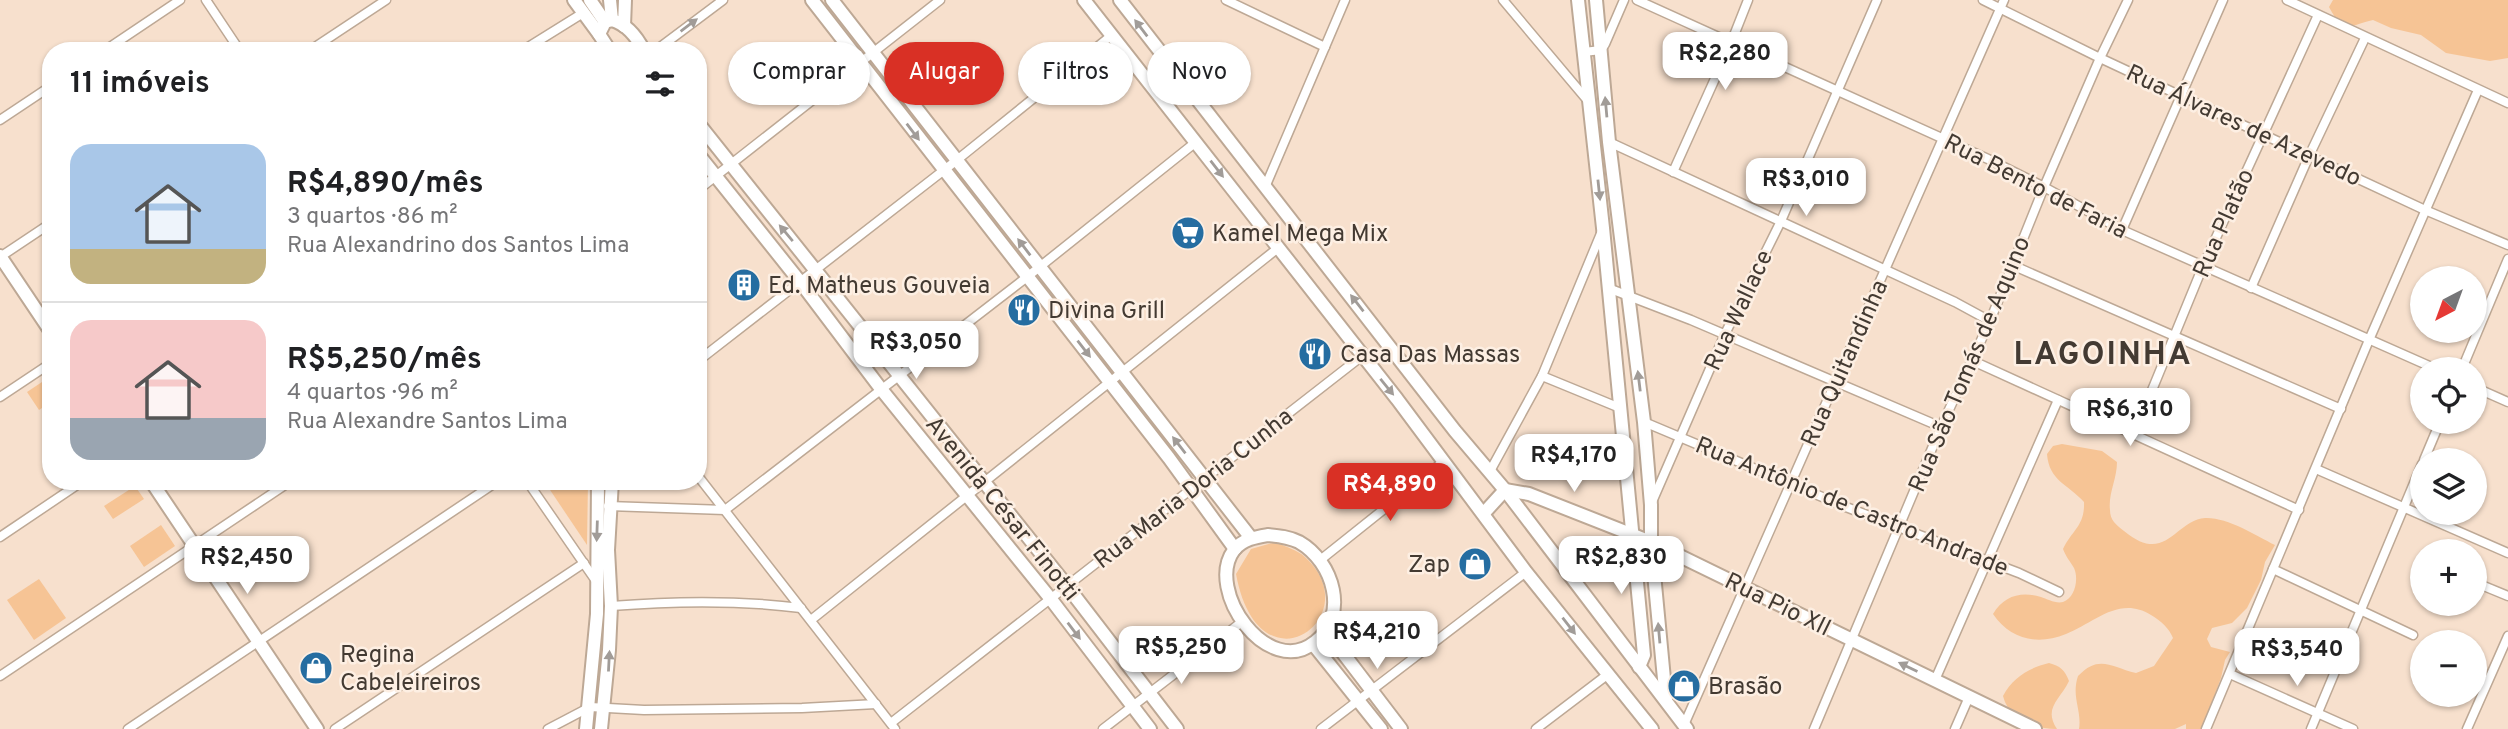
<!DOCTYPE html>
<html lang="pt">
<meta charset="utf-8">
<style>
:root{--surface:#fff;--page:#f6f6f6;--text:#202124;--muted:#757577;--line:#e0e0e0;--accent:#d93025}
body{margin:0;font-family:Overpass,sans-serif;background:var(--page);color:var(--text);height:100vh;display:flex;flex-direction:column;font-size:26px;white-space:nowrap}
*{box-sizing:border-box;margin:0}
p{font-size:23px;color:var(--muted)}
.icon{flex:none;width:38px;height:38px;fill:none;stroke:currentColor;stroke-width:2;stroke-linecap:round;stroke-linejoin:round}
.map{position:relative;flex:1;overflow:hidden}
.details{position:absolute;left:42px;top:42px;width:665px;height:448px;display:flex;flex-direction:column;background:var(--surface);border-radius:28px;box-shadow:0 2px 5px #0004}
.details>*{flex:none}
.top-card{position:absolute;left:728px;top:42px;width:665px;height:63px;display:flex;gap:14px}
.needle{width:46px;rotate:221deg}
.buttons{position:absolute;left:2410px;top:266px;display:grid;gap:14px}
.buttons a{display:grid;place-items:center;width:77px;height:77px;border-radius:50%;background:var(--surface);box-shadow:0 2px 5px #0004;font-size:35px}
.price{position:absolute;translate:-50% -60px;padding:0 16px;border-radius:14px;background:#fff;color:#222;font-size:23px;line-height:46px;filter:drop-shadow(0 2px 4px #0008)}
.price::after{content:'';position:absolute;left:50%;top:42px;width:21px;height:16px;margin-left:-10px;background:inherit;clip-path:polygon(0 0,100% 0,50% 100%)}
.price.selected{background:var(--accent);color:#fff}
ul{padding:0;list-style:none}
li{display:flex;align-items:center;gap:21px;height:175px;padding:0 28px}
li+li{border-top:2px solid var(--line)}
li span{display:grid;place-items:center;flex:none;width:196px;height:140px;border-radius:21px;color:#555}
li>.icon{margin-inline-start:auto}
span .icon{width:84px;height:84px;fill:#fffc;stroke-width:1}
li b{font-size:30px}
h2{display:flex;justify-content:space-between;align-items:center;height:84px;padding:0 28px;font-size:30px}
.pill{padding:0 24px;border-radius:32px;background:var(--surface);box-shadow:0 2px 5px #0004;font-size:24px;line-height:63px}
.pill.selected{background:var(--accent);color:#fff}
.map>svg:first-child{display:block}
.green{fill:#f6c495}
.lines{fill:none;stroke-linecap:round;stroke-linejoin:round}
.street-casing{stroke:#bda895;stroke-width:11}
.secondary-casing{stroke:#bda895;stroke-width:16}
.primary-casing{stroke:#bda895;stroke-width:16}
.street{stroke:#fff;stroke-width:8}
.secondary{stroke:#fff;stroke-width:12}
.primary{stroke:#fff;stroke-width:12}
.oneway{fill:#a19c98}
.labels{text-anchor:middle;stroke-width:5;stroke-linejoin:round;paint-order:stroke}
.street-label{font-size:24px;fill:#433a32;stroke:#fdefe3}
.poi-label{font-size:24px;fill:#433a32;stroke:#fdefe3;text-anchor:start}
.district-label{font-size:32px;font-weight:bold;letter-spacing:2px;fill:#433a32;stroke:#fdefe3}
</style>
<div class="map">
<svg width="2508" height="729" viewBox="0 0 2508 729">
<rect width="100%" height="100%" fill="#f7e0cd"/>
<g class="green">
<path d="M 2333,0 L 2508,0 L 2508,58 L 2490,61 L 2446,53 L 2421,35 L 2391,28 L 2373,20 C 2350,25 2344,36 2329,7 Z"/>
<path d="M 51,376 L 51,402 L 39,410 L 27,392 Z"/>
<path d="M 2062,444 L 2102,451 L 2117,462 C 2117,479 2108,494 2110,510 C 2110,520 2116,525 2124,531 C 2166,566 2175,520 2205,518 C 2227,517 2255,535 2275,545 L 2265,562 L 2261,580 L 2247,608 L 2232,623 L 2212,628 L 2207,639 L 2211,647 L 2230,652 L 2225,660 L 2221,678 L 2202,729 L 2186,729 L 2186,724 L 2175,729 L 2079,729 C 2082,710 2071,697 2078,676 C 2099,654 2111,667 2136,673 L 2154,666 L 2173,638 C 2169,628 2161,621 2151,615 C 2119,595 2094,623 2066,634 C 2037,646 2010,639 1993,614 C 2004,595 2022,591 2041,597 C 2047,599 2056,604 2063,602 C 2075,598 2079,579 2074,568 C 2070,561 2066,557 2063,549 C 2072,530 2085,526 2084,502 C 2068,484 2049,481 2047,454 L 2053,446 Z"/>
<path d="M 544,481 L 588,481 L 587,545 Z"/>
<path d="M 135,486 L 144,499 L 113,519 L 104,506 Z"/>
<path d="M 161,525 L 175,546 L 144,567 L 130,546 Z"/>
<path d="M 1276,542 C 1285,547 1298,550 1305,557 C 1370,616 1259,698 1236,574 L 1251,549 Z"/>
<path d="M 39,579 L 66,618 L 34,640 L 7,600 Z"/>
<path d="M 2049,663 C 2060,666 2065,670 2069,681 C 2060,700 2043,708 2057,729 C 2034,729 2009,720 2003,696 C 2013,677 2029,668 2049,663 Z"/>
</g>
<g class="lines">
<defs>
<g id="street">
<path d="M 206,0 L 240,51"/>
<path d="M 1226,0 L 1325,47"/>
<path d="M 1503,0 L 1588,101"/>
<path d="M 1637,0 L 1988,159 L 2044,187 L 2122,230 L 2436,369"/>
<path d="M 1983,0 L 2100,58 L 2309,156 L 2425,210 L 2508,245"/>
<path d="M 2287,0 L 2508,103"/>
<path d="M 104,51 L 180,0"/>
<path d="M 309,51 L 386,0"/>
<path d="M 522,51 L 583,13"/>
<path d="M 655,51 L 723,0"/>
<path d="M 1584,52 L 1601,50 L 1605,44 L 1624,0"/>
<path d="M 0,120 L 51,86"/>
<path d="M 1609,142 L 1955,302 L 1990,321"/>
<path d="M 1673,172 L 1731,43 L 1748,0"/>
<path d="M 1266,185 L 1345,0"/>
<path d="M 698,190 L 940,0"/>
<path d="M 2122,230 L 2223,0"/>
<path d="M 0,257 L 51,223"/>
<path d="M 2012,265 L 2341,409"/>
<path d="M 1608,288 L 1691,320 L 1941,427"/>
<path d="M 2251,288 L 2309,156 L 2365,38"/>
<path d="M 698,361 L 957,160 L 1112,35"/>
<path d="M 1973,361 L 2299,510"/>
<path d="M 2462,369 L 2508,259"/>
<path d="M 1542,376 L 1620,408"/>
<path d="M 2474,387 L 2508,402"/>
<path d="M 0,397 L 51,363"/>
<path d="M 1644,422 L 1846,507 L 2019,573 L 2059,592"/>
<path d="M 2134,434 L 2203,266 L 2318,15"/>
<path d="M 2424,460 L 2440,422"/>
<path d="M 2316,469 L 2508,553"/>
<path d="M 1489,473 L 1542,376 L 1602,231"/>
<path d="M 698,476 L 895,729"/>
<path d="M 527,481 L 596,581"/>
<path d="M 1652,502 L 1725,334 L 1781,221 L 1877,0"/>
<path d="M 608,506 L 725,510 L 1027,277 L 1196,142"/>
<path d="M 0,537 L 83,481"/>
<path d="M 1319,561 L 1443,462"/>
<path d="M 2273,569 L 2413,635"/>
<path d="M 2474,582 L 2508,596"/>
<path d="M 611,606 C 674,601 738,600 801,608"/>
<path d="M 811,620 L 1278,248"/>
<path d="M 2230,674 L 2353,729"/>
<path d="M 0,676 L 291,481"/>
<path d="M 1935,680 L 2058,400"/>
<path d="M 891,723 L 1362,356"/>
<path d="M 1684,725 L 2004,0"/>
<path d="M 128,729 L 498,481"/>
<path d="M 335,729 L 584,563"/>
<path d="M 548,729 L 590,707 L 644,710 L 802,708 L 876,704"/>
<path d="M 1103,729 L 1243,621"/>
<path d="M 1321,729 L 1526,572"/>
<path d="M 1536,729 L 1607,675"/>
<path d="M 1814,729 L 1941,427 L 1990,321 L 2044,187 L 2100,58 L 2128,0"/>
<path d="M 1955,729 L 1969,697"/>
<path d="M 2206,729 L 2369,340 L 2478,90"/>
<path d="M 2311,729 L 2422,464"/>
<path d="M 2467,729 L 2508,636"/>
</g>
<g id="secondary">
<path d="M 574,0 L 599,34"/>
<path d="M 590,0 L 605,22"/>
<path d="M 610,0 L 612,20"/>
<path d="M 812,0 L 1169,458 L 1235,549"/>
<path d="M 832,0 L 1251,538"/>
<path d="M 1578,0 L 1603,228 L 1644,655 L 1639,667"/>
<path d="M 1596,0 L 1609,142 L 1644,422 L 1651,505 L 1651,542 L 1666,700"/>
<path d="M 624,26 L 625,0"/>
<path d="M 610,51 L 599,34 L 605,22 L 612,20 C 626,24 637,37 644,51"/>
<path d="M 698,123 L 1067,586 L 1177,729"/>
<path d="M 698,154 L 801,283 L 881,389 L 1050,598 L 1150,729"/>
<path d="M 0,256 L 51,332"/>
<path d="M 151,481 L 317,729"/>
<path d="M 1484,513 L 1505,490 L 1529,494 L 1651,542 L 2035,729"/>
<path d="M 1268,535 C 1279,536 1289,537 1299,542 C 1334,562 1349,616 1315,642 C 1268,680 1204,590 1234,550 C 1243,539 1256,537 1268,535 Z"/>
<path d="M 1327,632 L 1401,729"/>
<path d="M 1313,644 L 1381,729"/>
<path d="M 586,729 L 597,614 L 598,481"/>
<path d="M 601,729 L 609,650 L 611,606 L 608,550 L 612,481"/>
</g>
<g id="primary">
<path d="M 1084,0 L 1397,399 L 1526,572 L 1652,729"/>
<path d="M 1120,0 L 1455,431 L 1505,490 L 1687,729"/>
</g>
</defs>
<use href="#street" class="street-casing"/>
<use href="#secondary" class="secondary-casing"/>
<use href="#primary" class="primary-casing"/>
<use href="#street" class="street"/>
<use href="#secondary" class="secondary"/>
<use href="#primary" class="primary"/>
</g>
<defs><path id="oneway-solid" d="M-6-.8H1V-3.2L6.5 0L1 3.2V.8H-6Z" transform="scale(1.75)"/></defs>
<g class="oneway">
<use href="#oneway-solid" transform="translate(689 25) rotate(-37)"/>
<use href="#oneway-solid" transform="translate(1141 28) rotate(-127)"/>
<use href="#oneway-solid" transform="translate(1606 107) rotate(-95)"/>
<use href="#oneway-solid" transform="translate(913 132) rotate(53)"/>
<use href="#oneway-solid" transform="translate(1217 169) rotate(52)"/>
<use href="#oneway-solid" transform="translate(1599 190) rotate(84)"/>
<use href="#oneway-solid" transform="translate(786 233) rotate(-130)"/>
<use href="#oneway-solid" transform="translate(1024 247) rotate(-127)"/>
<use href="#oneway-solid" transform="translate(1357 303) rotate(-128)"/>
<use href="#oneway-solid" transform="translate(1084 349) rotate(52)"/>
<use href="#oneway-solid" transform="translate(1639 381) rotate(-97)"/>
<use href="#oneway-solid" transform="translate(1387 387) rotate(51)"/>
<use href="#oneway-solid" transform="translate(1179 445) rotate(-128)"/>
<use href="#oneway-solid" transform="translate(597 531) rotate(92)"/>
<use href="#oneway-solid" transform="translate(1569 626) rotate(52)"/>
<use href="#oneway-solid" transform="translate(1074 631) rotate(53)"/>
<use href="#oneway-solid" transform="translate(1659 633) rotate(-95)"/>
<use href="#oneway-solid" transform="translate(609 661) rotate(-87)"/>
<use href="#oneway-solid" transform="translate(1908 667) rotate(-154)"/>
</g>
<defs>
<symbol id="supermarket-disc" viewBox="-11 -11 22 22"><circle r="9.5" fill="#256da1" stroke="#fdefe3"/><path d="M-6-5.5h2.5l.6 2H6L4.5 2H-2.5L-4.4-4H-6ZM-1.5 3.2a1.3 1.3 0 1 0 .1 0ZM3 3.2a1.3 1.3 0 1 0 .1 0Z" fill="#fff"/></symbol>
<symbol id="building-disc" viewBox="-11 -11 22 22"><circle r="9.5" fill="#256da1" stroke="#fdefe3"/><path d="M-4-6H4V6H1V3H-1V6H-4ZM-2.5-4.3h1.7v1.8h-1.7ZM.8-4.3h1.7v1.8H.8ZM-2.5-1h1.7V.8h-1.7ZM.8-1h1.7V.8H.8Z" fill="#fff"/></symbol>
<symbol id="restaurant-disc" viewBox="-11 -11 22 22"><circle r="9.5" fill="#256da1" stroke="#fdefe3"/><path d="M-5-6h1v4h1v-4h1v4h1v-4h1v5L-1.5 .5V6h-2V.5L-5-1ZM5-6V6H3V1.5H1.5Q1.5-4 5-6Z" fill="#fff"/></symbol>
<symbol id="shop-disc" viewBox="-11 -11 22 22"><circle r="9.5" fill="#256da1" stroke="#fdefe3"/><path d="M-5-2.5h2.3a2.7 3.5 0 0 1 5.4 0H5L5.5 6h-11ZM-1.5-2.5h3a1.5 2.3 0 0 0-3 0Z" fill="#fff"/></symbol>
</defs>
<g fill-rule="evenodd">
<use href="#supermarket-disc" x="1169" y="214" width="38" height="38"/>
<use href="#building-disc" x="725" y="266" width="38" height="38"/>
<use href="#restaurant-disc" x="1005" y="291" width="38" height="38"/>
<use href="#restaurant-disc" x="1296" y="335" width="38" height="38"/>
<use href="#shop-disc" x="1456" y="545" width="38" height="38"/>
<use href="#shop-disc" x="297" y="649" width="38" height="38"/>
<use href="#shop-disc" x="1665" y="667" width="38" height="38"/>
</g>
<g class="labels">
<g class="street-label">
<text transform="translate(2244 125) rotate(25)" y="8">Rua Álvares de Azevedo</text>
<text transform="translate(2036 186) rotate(27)" y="8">Rua Bento de Faria</text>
<text transform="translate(2223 223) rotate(-66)" y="8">Rua Platão</text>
<text transform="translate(1738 310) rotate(-65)" y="8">Rua Wallace</text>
<text transform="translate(1844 363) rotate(-66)" y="8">Rua Quitandinha</text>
<text transform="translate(1969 364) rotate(-67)" y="8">Rua São Tomás de Aquino</text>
<text transform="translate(1193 488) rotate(-38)" y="8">Rua Maria Doria Cunha</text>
<text transform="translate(1852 506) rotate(22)" y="8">Rua Antônio de Castro Andrade</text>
<text transform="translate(1003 508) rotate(51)" y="8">Avenida César Finotti</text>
<text transform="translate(1778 604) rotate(26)" y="8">Rua Pio Xll</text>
</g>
<g class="poi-label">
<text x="1212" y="241">Kamel Mega Mix</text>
<text x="768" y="293">Ed. Matheus Gouveia</text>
<text x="1048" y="318">Divina Grill</text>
<text x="1340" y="362">Casa Das Massas</text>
<text x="1450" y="572" text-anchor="end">Zap</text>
<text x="340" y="662">Regina<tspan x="340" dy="28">Cabeleireiros</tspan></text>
<text x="1708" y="694">Brasão</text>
</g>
<g class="district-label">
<text x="2103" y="364">LAGOINHA</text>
</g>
</g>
</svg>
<div class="buttons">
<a><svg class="needle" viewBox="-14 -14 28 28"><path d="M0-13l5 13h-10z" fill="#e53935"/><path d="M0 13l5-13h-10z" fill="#757577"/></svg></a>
<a><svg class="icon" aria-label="locate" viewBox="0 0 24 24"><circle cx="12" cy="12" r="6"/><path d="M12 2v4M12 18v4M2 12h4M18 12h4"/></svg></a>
<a><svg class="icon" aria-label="layers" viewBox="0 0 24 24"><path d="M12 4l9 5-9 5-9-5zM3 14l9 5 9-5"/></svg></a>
<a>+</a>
<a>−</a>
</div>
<b class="price" style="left:1725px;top:92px">R$2,280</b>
<b class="price" style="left:1806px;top:218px">R$3,010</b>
<b class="price" style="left:916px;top:381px">R$3,050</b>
<b class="price" style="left:2130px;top:448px">R$6,310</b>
<b class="price" style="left:1574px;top:494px">R$4,170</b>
<b class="price selected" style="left:1390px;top:523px">R$4,890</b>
<b class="price" style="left:247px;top:596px">R$2,450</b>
<b class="price" style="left:1621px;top:596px">R$2,830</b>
<b class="price" style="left:1377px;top:671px">R$4,210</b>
<b class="price" style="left:1181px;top:686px">R$5,250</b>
<b class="price" style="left:2297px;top:688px">R$3,540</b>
<div class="top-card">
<a class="pill">Comprar</a>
<a class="pill selected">Alugar</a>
<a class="pill">Filtros</a>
<a class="pill">Novo</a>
</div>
<section class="details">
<h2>11 imóveis<svg class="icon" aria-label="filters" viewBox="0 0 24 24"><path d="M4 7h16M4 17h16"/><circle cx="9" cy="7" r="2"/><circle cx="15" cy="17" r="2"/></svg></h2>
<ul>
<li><span style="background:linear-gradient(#a9c7e8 75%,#c2b280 0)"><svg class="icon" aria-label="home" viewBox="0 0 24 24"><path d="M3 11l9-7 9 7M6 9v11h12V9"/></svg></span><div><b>R$4,890/mês</b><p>3 quartos · 86 m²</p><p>Rua Alexandrino dos Santos Lima</p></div></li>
<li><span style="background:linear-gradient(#f6c9c9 70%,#9aa5b1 0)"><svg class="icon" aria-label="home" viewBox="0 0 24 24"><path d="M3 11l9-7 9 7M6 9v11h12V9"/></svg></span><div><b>R$5,250/mês</b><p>4 quartos · 96 m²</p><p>Rua Alexandre Santos Lima</p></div></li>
</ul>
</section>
</div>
